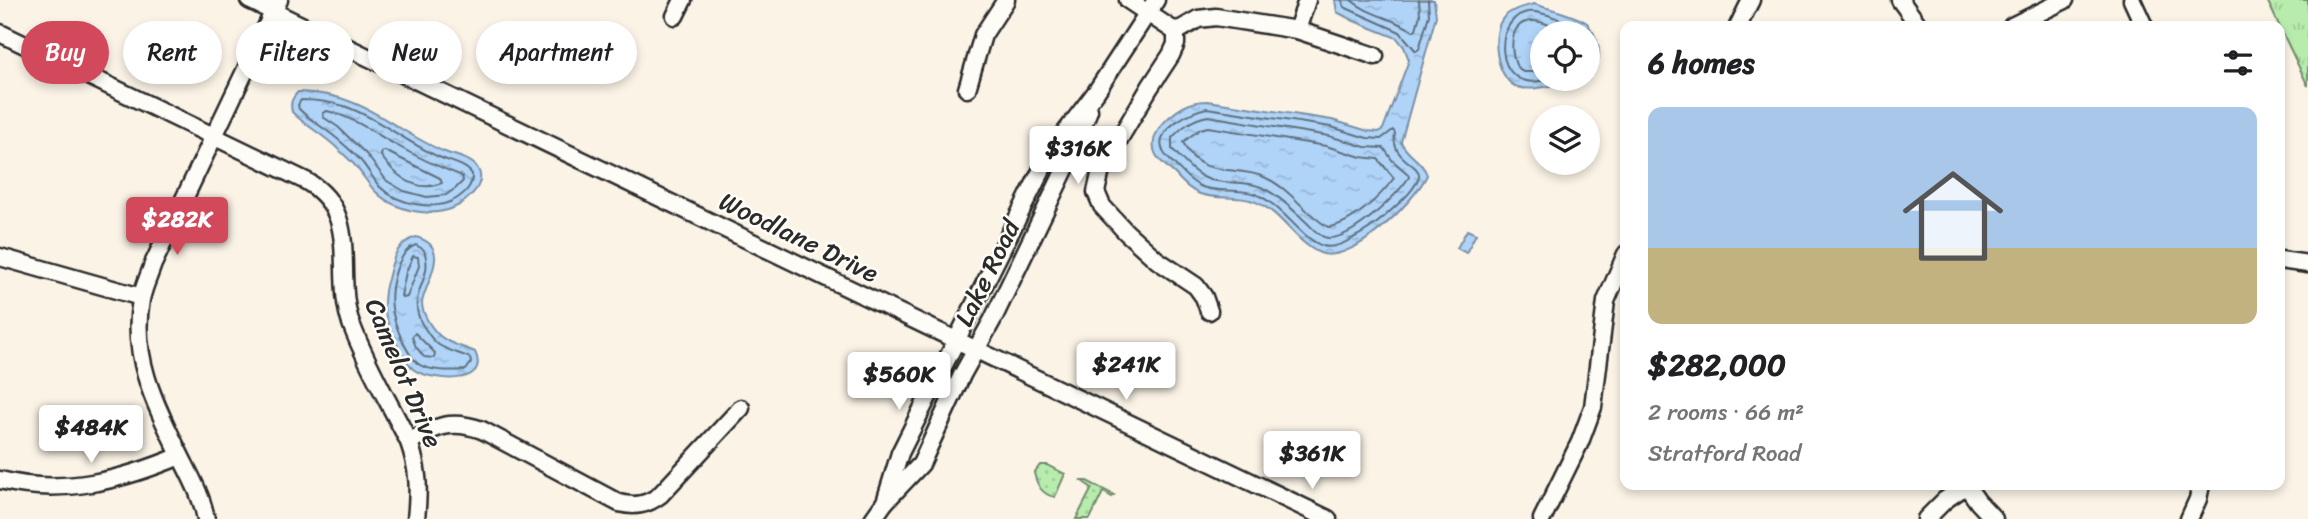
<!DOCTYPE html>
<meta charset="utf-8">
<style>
:root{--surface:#fff;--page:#f2f2f2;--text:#202124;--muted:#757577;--accent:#d1495b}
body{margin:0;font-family:Sriracha,sans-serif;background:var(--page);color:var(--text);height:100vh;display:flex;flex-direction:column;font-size:26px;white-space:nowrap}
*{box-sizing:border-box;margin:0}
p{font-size:23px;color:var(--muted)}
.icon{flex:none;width:38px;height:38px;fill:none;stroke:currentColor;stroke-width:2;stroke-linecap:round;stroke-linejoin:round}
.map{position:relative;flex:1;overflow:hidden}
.panel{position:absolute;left:1620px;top:21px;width:665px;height:469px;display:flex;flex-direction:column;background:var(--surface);border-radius:14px;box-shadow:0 4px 10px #0003}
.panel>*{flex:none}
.guide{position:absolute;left:21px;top:21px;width:665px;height:63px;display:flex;gap:14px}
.controls{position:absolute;left:1530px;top:21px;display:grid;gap:14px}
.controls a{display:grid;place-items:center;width:70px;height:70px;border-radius:50%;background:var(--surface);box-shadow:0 4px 10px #0003;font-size:35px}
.price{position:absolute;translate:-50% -60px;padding:0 16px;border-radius:7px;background:#fff;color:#222;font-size:23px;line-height:46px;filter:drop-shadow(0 2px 4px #0008)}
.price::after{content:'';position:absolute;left:50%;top:42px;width:21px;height:16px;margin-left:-10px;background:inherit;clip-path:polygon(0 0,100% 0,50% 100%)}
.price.on{background:var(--accent);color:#fff}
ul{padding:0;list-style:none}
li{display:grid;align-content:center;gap:14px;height:371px;padding:0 28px}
li span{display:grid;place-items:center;height:217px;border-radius:14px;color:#555}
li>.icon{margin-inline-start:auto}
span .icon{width:126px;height:126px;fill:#fffc;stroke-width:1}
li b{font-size:30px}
h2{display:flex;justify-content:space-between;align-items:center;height:84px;padding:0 28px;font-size:30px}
.pill{padding:0 24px;border-radius:32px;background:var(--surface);box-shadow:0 4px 10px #0003;font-size:24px;line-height:63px}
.pill.on{background:var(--accent);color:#fff}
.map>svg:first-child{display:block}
.grass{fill:url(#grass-dots);stroke:#718c6c;stroke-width:2}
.park{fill:url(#park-tufts);stroke:#718c6c;stroke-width:2}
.water{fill:url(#water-ripples);stroke:#7a90a6;stroke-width:2}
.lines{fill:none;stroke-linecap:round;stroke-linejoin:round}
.shore{stroke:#606f7d;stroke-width:2}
.minor-casing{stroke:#2b2b2b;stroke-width:21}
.minor{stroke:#fdfcf7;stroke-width:16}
.labels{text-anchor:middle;stroke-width:5;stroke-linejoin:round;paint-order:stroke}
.street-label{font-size:26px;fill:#2b2b2b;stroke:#fdfcf7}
</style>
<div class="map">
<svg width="2308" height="519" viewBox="0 0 2308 519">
<defs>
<pattern id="grass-dots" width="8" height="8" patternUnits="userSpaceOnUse" patternTransform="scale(1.75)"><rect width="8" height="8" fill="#b7ecad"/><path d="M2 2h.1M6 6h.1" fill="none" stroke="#9ecb95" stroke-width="1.8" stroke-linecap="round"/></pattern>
<pattern id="park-tufts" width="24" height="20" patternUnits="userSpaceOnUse" patternTransform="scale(1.75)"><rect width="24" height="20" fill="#b7ecad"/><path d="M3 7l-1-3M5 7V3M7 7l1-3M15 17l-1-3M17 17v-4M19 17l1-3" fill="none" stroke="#9ecb95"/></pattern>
<pattern id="water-ripples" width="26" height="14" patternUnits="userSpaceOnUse" patternTransform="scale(1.75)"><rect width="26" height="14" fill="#afd4f8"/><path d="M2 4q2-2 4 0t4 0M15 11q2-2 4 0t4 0" fill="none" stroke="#97b6d5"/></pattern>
</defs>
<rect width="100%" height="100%" fill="#fbf3e6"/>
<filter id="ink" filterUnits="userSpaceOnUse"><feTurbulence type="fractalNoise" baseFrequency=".0143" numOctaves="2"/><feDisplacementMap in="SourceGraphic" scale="14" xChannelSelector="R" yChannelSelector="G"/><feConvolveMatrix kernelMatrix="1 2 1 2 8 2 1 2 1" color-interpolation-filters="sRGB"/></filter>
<g filter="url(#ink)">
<g class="grass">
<path d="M 1040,465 L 1047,465 L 1065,474 L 1055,497 C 1042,495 1037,485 1034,473 Z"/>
<path d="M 1082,481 L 1087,481 L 1114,495 L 1112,497 L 1103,492 L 1090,519 L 1076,519 L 1092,488 Z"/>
</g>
<path class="park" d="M 2267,0 L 2308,0 L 2308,86 Z"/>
<g class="water">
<path d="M 1335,0 L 1434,0 L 1436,16 L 1401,142 C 1407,156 1423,161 1427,175 C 1415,201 1351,266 1320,253 C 1294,242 1281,210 1253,201 C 1237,195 1217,200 1200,194 C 1191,191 1181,181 1175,174 C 1170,169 1160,162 1156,155 C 1145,133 1174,110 1192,103 C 1196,102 1202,101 1207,101 L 1332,120 L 1368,131 L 1379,132 L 1383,129 L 1409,60 L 1404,47 L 1397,38 L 1354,21 L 1337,12 Z"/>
<path d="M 1534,4 C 1549,9 1574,14 1587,23 C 1589,25 1591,30 1593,32 C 1602,50 1602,64 1587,77 L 1587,33 L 1542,33 L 1542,79 L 1585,79 C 1568,81 1530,94 1515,86 C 1496,77 1490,32 1504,17 C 1512,9 1523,7 1534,4 Z"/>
<path d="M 298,92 C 314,93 331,94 346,100 C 381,112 410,138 445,152 C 455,156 473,159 478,169 C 484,179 477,190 469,197 C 446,221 400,215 377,193 C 369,186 364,176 357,168 C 352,161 344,155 338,149 C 324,135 306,126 292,112 C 290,104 291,99 298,92 Z"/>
<path d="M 1467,230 L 1476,234 L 1466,253 L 1457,248 Z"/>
<path d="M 416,237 C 454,247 424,284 422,303 C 422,314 432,329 440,336 C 449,344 464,347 475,352 C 492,387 428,381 413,369 C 401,358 385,321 384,306 C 384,297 385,287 388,279 C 393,259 395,244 416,237 Z"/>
</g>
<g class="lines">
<g class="shore">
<path d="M 1342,0 L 1344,7 L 1400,32 L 1416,51 L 1419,49 L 1429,15 L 1428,0"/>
<path d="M 1351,0 C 1368,15 1394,18 1413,31 L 1416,29 L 1420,15 L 1419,0"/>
<path d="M 1542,72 L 1523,72 L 1516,65 C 1510,49 1509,21 1533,21 C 1544,21 1559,29 1570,33"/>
<path d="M 1548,79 C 1490,98 1491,8 1535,12 C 1551,14 1568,23 1582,29 L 1585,33"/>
<path d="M 301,100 C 315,100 330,102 344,106 C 378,118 406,142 439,157 C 450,162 465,164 472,174 C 473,186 465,193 456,199 C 435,212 397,204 380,187 C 373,179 368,169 361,161 C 355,154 348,148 341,142 C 328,130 312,122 299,109 L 298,105 Z"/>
<path d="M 1207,108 L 1331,127 L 1367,138 L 1381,139 L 1393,130 L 1395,133 C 1390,160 1421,164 1419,176 C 1415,192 1395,206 1384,217 C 1374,226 1365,232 1353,238 C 1345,243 1333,249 1323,246 C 1301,239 1282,204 1255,194 C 1239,188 1218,193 1202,187 C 1193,184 1184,174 1177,167 C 1173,162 1165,157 1163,151 C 1153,129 1191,111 1207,108 Z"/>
<path d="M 327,111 C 353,117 373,132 396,145 C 417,157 439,167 462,176 L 463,181 L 456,188 L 446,195 L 427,197 L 404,191 L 387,181 L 366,154 L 338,127 L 323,117 L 323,113 Z"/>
<path d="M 1208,116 L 1329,136 L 1365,147 L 1384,148 L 1392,160 L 1408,174 L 1409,177 C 1398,195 1347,245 1324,237 C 1316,234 1310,225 1304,220 C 1290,207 1278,195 1261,187 C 1244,179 1220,186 1203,177 C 1191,171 1181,158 1172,149 L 1172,138 C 1182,127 1192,119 1208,116 Z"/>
<path d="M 1208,127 L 1326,146 L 1361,157 L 1378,159 L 1394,178 C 1381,196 1351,225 1328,227 C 1304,213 1290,188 1264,177 C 1234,164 1199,180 1183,142 L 1200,129 Z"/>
<path d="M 382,151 L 385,151 L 440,178 L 442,183 C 416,194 395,175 381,156 Z"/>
<path d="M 416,245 L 424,250 C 435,281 405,292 422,324 C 427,331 431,340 439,345 C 448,351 460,353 470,358 L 471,363 L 466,370 C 452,371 428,372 417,363 C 405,351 394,324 392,308 C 389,289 397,251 416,245 Z"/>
<path d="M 413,256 L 418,257 L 419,266 L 407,297 L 403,298 L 401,296 L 406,272 Z"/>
<path d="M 415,333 L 435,353 L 434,358 L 424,357 L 416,347 L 412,337 Z"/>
</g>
<defs>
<g id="minor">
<path d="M 249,0 L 1328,519"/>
<path d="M 1128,0 L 1173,30 L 1181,29 L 1198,19 L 1216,17 L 1297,30 L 1375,56"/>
<path d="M 1900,0 L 1919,26"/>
<path d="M 2132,0 L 2144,26"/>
<path d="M 675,16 L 683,0"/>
<path d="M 1738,26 L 1751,0"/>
<path d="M 2012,26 L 2065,0"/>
<path d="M 1297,30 L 1307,0"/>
<path d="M 1176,31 L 1176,44 L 1171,55 L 1150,87 L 1101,170 L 1096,192 L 1102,206 L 1126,232 L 1157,260 L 1196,286 L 1204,297 L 1209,311"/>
<path d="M 0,33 L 306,181 C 364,214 332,275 352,326 C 367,366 390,404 409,442 C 419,471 419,489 416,519"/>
<path d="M 967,89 L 983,35 L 1006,0"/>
<path d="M 0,257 L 141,297"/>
<path d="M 2280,260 L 2308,264"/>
<path d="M 409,442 C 436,426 451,419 482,430 L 619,503 C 635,507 647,505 660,495 L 741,408"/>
<path d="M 0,480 C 62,496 123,480 180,456"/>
<path d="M 1966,485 L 1978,502 L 1994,519"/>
<path d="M 885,502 L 900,453 L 1051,151 L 1096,92 L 1156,0"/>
<path d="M 206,519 C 202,497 192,479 182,459 C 157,408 130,358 141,300 C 143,288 149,276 153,264 L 279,0"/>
<path d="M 873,519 L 885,502 L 921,464 L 962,375 L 993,319 L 1069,161 L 1089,110"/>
<path d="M 1542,519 L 1580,442 L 1593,407 L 1606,301 L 1626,254"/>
<path d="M 1926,519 L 1945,500 L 1967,485"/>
<path d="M 2189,519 L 2198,499 L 2201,485"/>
</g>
</defs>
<use href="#minor" class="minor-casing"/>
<use href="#minor" class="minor"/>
</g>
</g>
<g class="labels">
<g class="street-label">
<text transform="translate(799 237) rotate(26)" y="9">Woodlane Drive</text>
<text transform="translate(987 273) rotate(-64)" y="9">Lake Road</text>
<text transform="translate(404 373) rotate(67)" y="9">Camelot Drive</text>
</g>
</g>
</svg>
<div class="controls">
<a><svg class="icon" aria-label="locate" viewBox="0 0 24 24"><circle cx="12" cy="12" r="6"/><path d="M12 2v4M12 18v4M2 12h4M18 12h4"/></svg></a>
<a><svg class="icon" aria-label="layers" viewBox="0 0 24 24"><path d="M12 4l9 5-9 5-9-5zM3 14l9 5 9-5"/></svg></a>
</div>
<b class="price" style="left:1078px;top:186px">$316K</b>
<b class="price on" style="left:177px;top:257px">$282K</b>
<b class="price" style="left:1126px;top:402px">$241K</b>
<b class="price" style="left:899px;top:412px">$560K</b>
<b class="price" style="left:91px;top:465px">$484K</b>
<b class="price" style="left:1312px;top:491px">$361K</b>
<div class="guide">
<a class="pill on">Buy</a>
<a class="pill">Rent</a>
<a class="pill">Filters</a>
<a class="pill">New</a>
<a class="pill">Apartment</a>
</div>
<section class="panel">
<h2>6 homes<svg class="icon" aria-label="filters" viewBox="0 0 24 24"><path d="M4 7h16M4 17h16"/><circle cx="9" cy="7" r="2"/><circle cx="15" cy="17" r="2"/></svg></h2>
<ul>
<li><span style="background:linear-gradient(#a9c7e8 65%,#c2b280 0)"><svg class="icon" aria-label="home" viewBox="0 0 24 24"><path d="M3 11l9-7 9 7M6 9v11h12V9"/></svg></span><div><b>$282,000</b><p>2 rooms · 66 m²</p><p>Stratford Road</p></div></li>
</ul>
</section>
</div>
